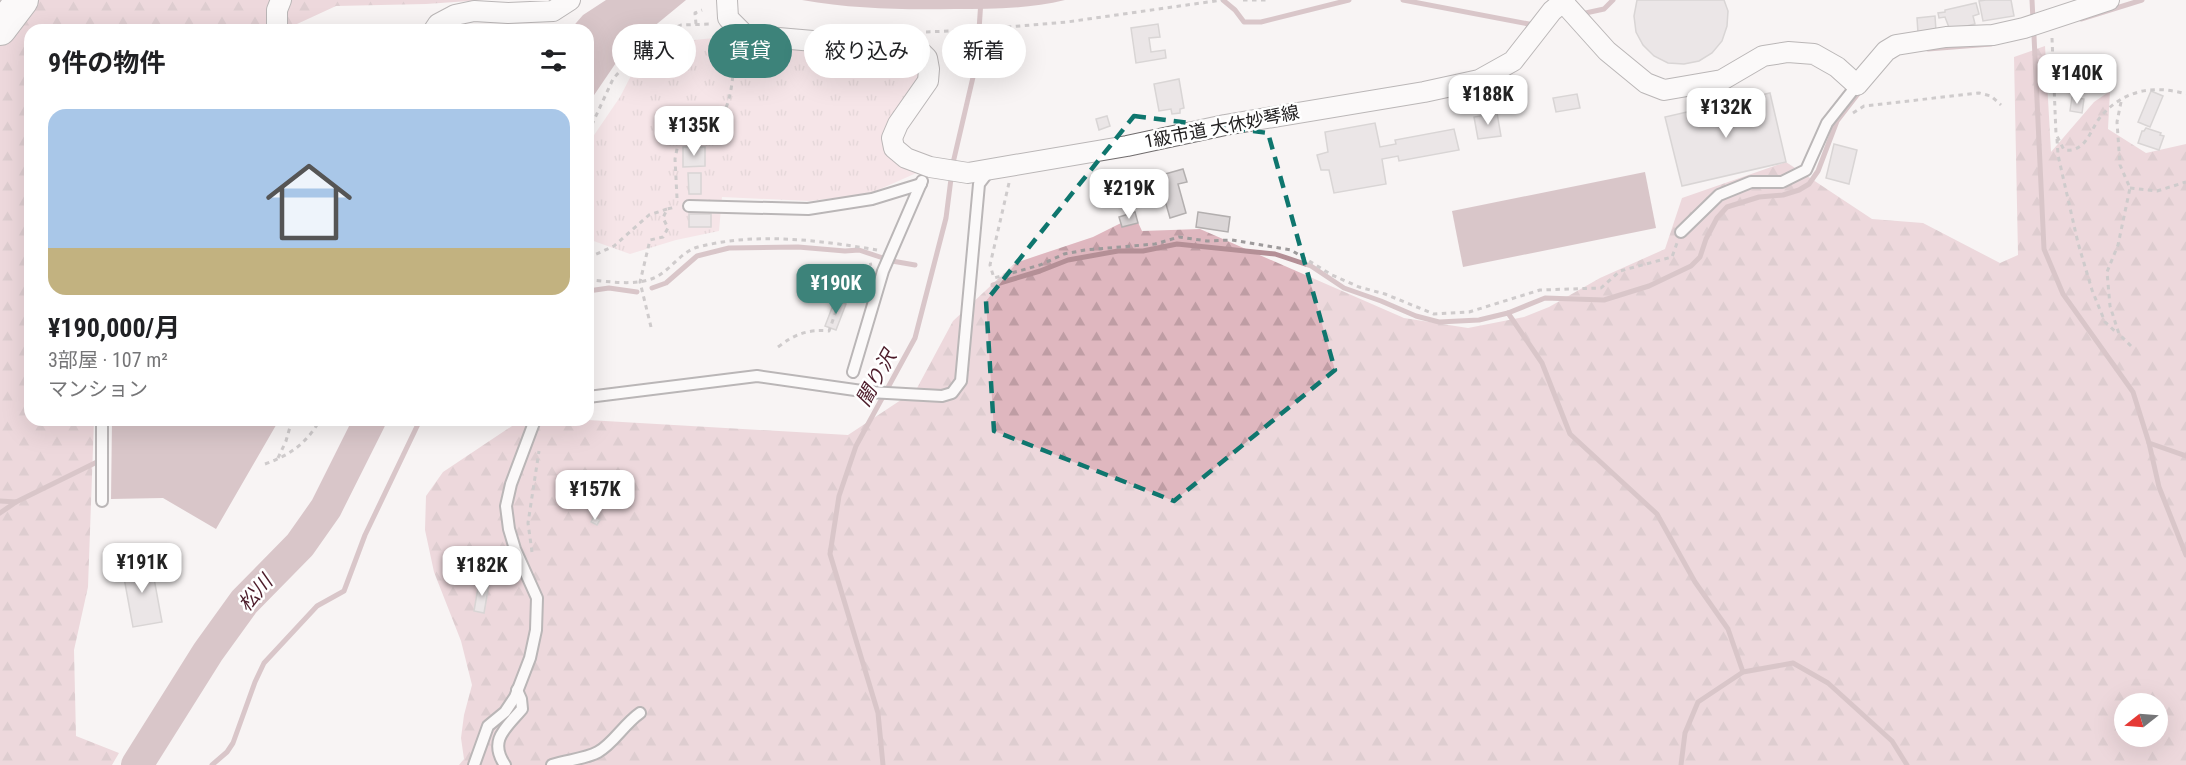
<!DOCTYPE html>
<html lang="ja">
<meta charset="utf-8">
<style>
:root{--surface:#fff;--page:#f6f6f6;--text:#202124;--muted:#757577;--accent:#3d837a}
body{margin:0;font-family:"Roboto Condensed","Noto Sans JP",sans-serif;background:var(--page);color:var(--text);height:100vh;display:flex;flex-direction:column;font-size:22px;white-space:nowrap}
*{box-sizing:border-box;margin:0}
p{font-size:20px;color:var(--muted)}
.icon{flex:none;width:33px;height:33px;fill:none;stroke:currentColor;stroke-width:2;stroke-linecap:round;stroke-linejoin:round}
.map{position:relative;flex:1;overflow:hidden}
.panel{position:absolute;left:24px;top:24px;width:570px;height:402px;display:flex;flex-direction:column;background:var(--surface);border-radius:18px;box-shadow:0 6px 24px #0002}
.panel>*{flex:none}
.guide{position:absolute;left:612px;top:24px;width:570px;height:54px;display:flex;gap:12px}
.needle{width:39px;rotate:253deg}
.buttons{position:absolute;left:2114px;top:693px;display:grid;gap:12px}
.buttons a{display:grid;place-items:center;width:54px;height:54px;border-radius:50%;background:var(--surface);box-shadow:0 6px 24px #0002;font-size:30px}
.price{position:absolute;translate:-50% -51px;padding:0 14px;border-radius:12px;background:#fff;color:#222;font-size:20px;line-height:39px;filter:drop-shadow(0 2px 3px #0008)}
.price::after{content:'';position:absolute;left:50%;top:36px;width:18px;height:14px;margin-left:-9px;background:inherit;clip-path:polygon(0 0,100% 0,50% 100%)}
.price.on{background:var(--accent);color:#fff}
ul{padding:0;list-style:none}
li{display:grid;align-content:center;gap:12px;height:318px;padding:0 24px}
li span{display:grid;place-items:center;height:186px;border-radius:18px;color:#555}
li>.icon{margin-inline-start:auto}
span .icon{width:108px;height:108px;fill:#fffc;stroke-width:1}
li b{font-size:26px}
h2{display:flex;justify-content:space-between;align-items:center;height:72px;padding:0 24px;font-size:26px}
.tag{padding:0 21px;border-radius:27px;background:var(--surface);box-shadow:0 6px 24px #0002;font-size:21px;line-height:54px}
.tag.on{background:var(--accent);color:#fff}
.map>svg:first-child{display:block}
.grass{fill:url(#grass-tufts)}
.forest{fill:url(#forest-firs);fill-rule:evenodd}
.water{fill:#b48f96}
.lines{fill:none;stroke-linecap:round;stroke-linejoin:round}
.stream{stroke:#b48f96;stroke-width:5}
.river{stroke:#b48f96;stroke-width:32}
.building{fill:#dbd6d7;stroke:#b3afaf;stroke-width:1.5}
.service-casing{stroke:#706c6d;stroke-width:14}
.minor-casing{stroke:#706c6d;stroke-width:22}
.primary-casing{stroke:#706c6d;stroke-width:34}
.path{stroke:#9d9a9b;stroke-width:3;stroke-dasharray:4.5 4.5;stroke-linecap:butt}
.service{stroke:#fff;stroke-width:10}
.minor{stroke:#fff;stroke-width:20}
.primary{stroke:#fff;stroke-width:32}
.marked{fill:none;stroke:#0f766e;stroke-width:4.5;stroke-dasharray:12 8;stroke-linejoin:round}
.labels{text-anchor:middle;stroke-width:5;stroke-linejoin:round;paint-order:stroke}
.street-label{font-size:18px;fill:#222021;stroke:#fff}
.water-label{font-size:20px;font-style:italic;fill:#4c1b29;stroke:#fff}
</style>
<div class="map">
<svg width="2186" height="765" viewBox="0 0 2186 765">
<defs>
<pattern id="grass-tufts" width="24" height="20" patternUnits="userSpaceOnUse" patternTransform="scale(1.5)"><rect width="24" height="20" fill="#f3d3d9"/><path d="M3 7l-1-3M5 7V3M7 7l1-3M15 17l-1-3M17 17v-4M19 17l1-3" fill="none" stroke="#d0b5ba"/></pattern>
<pattern id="forest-firs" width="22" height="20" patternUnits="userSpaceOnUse" patternTransform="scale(1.5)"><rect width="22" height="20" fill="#dfb7bf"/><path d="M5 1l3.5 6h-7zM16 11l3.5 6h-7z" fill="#bf9da4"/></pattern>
</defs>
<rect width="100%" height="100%" fill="#f8f4f4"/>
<path class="grass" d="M 745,35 L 907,45 L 929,69 L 892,138 L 930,167 L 869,194 L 809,201 L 722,197 L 719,231 L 676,240 L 630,254 L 588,239 L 588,144 L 620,97 L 638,62 L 684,41 Z"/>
<g class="forest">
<path d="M 0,0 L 484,0 L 426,4 L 336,6 L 297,24 L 291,30 L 30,30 L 30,420 L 94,420 L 88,587 L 74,650 L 76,736 L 119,753 L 112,765 L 0,765 Z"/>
<path d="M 2045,46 L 2051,152 L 2094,102 L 2110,91 L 2108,129 L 2146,153 L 2186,144 L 2186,765 L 459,765 L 464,759 L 461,738 L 464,715 L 472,685 L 461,641 L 434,572 L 425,530 L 426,496 L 443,472 L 521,420 L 588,420 L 848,435 L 916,390 L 953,321 L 1015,263 L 1093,237 L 1135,216 L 1142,231 L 1200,229 L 1404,318 L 1468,328 L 1524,317 L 1549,307 L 1600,278 L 1665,249 L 1682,198 L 1786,162 L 1872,219 L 1923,223 L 2000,263 L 2018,255 L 2014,57 ZM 2124,704 L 2157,704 L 2157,736 L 2124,736 Z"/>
</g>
<g class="water">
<path d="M 606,0 L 686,0 L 624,51 L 588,104 L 588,30 L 570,30 L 583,15 Z"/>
<path d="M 802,0 L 1065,0 C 1029,9 992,9 955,9 C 904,10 853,9 802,0 Z"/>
<path d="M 1645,172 L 1656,228 L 1463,267 L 1452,211 Z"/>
<path d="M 112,420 L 279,420 L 216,529 L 163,498 L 111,499 Z"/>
</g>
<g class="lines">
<g class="stream">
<path d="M 1223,0 L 1235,10 L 1244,22 L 1261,22 L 1349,0"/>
<path d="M 1403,0 L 1534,25"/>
<path d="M 2032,0 L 2033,20"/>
<path d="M 1581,14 L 1604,9 L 1613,0"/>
<path d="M 2081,19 L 2142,0"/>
<path d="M 2034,36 L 2044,249 L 2063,294 L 2133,392 L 2149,443 L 2186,456"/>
<path d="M 1928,49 L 1991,44"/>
<path d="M 892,261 L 915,265"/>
<path d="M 993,285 L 1040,271 L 1068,260 L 1118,251 L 1143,251 L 1177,244 L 1275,254 L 1311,266 L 1344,288 L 1381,301 L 1416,316 L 1439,322 L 1479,320 L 1508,313 L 1545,298 L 1604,300 L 1649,286 L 1691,266 L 1700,257 L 1706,239 L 1717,218 L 1727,207 L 1759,197 L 1783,195 L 1799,190 L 1809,184 L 1818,171 L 1837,121 L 1861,90"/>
<path d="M 652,288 L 666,283 L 697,256 L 729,248 L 798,247 L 845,251 L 859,250 L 883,258"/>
<path d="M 588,291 L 609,288 L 637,292"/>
<path d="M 1508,313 L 1542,363 L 1570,434 L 1657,514 L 1695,582 L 1728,629 L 1743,672"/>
<path d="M 2149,443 L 2159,487 L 2186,555"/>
<path d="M 0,501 L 16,502"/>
<path d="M 0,513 L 16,502 L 99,461"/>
<path d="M 212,765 L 227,752 L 233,743 L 255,682 L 264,663 L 317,606 L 344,591 L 365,535 L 420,420"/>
<path d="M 883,765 L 878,713 L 830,554 L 839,496 L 856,446 L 915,338 L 946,218 L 953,163 L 977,60 L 981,0"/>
<path d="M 1681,765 L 1685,733 L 1698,702 L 1743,672 L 1793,663 L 1828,683 L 1892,741 L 1907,765"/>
</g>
<path class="river" d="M 137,765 L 208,652 L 244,602 L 300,545 L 326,508 L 370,420"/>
</g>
<g class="building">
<path d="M 1637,0 L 1724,0 L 1728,11 L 1727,26 L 1722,41 L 1712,53 L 1699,61 L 1684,64 L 1668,63 L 1654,56 L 1643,45 L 1636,32 L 1634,16 Z"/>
<path d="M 1986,0 L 2011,0 L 2014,16 L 1983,21 L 1979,1 Z"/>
<path d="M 1976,3 L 1979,14 L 1973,16 L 1975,24 L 1950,30 L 1945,17 L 1939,18 L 1938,13 L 1945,12 L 1945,10 Z"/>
<path d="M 1935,16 L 1936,31 L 1918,33 L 1917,18 Z"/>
<path d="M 1158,24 L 1160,37 L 1149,38 L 1151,52 L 1165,50 L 1166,58 L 1136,63 L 1131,28 Z"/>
<path d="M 2081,64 L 2092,64 L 2093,88 L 2064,89 L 2063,69 L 2082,68 Z"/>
<path d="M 1179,79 L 1184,108 L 1180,109 L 1180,113 L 1172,114 L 1171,109 L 1159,111 L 1154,84 Z"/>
<path d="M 2151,91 L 2163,96 L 2150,127 L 2138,122 Z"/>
<path d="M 1770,93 L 1786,162 L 1682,186 L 1665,117 Z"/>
<path d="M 1577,94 L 1580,108 L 1556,112 L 1553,98 Z"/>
<path d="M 2072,97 L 2084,99 L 2082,113 L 2070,111 Z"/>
<path d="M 1497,113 L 1501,136 L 1478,139 L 1474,117 Z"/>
<path d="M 1107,116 L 1110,126 L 1099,130 L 1096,119 Z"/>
<path d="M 1375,123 L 1380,147 L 1396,144 L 1395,140 L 1454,129 L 1459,150 L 1399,161 L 1398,156 L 1382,159 L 1386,184 L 1334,193 L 1329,170 L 1321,170 L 1317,155 L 1328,152 L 1325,132 Z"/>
<path d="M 2146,128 L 2161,133 L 2160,135 L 2164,136 L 2159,150 L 2138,143 L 2142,131 L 2144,131 Z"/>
<path d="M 1834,144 L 1857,150 L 1849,184 L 1826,178 Z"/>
<path d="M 683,147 L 705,147 L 705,166 L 683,167 Z"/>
<path d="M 1183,169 L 1187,182 L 1178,184 L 1186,213 L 1170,218 L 1158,176 Z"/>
<path d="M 688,173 L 701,173 L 701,194 L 689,194 Z"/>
<path d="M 1135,212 L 1138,223 L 1122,227 L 1119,217 Z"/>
<path d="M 1198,212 L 1230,217 L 1228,232 L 1196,227 Z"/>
<rect x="689" y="214" width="22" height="13"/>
<path d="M 835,300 L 846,304 L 836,330 L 825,326 Z"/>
<path d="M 594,516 L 600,520 L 597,525 L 591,522 Z"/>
<path d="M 151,562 L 162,622 L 133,627 L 122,567 Z"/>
<path d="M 479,582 L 489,584 L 484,613 L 474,611 Z"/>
</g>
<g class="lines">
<defs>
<g id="service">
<path d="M 689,206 L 808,209 L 872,199 L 921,184"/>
<path d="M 1681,232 L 1719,195 L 1751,182 L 1782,182 L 1806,170 L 1827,123 L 1857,85"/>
<path d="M 853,372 L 883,271 L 922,181"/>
<path d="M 588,397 L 757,376 L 869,392 L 942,396 L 952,393 L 961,381 L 979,184 L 989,171"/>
<path d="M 102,420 L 102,501"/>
<path d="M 474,765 L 488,726 L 505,712 L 515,697 L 530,658 L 536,630 L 537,598 L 515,549 L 509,529 L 506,506 L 511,484 L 535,420"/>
<path d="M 505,765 C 488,740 506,728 522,709 L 521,699 L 517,690"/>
<path d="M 552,765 C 567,760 585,759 598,752 C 613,744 624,724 640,713"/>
</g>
<g id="minor">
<path d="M 727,0 L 728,18 L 745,35 L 836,43 L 907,45 L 918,49 L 927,58 L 929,69 L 928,81 L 898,124 L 892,138 L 894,148 L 906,158 L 930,167 L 968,173 L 1127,146 L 1225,125 L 1424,92 L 1479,80 L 1513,61 L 1552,11 L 1565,0"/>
<path d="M 1563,2 L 1607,51 L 1646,83 L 1664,90 L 1722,80 L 1763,56 L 1788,52 L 1814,54 L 1837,67 L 1857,85 L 1886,51 L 1896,45 L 1946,37 L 1993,35 L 2024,28 L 2109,0"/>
<path d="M 277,30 L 277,10 L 281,0"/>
<path d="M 434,30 L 438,24 L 455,15 L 474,11 L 508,13 L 553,11 L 570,0"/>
</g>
<path id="primary" d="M 0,29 L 22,0"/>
</defs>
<use href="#service" class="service-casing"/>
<use href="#minor" class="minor-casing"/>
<use href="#primary" class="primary-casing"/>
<g class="path">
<path d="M 1243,0 L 1267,0"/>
<path d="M 696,24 L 695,13 L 702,10"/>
<path d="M 926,32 L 973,30 L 1067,22 L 1222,0"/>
<path d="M 2052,38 L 2056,134 L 2064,150 C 2088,153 2090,127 2103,114 C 2126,89 2156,85 2186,94"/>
<path d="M 2121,102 L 2117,122 L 2120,165 L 2130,188 L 2118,245 L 2107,272 L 2110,306 L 2119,334 L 2132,347"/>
<path d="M 1853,113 L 1864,106 L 1979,93 L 1991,96 L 2001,105"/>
<path d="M 588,133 L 613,79 L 633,56 L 650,40 L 681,25 L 711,24"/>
<path d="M 2057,139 L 2058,155 L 2078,243 L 2092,290 L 2105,322 L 2117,333"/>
<path d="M 1009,183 L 990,265 L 994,278 L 1040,265 L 1064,254 L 1085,250 L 1155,244 L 1179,237 L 1207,241 L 1232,240 L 1291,250 L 1332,275 L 1359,287 L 1385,294 L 1434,314 L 1469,312 L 1540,290 L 1601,288 L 1620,271 L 1672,257 L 1677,243"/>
<path d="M 2130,188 L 2157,191 L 2186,182"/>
<path d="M 677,198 L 675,159 L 679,139 C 689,132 719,119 724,111 C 732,100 735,62 733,50"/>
<path d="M 588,258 L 614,246 L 649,215 L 667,209"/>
<path d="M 588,280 C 610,281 641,288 661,274 C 673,266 683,251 698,247 C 756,232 818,240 877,250"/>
<path d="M 651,327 L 640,282 L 650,240 L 663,237 L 668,228 L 663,218 L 667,209 L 676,207"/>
<path d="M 778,347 C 795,334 808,329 829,331 C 837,310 847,269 872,264"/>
<path d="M 278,458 L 286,441 L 292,420"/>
<path d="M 265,464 C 290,455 306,444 320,420"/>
<path d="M 532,552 L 528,523 L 539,451"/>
</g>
<use href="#service" class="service"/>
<use href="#minor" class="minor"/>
<use href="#primary" class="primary"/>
</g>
<path d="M0 0H2186V765H0ZM 1134,116 L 1268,133 L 1335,370 L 1174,501 L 994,431 L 986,301 Z" fill="#f8f4f4" fill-opacity=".55" fill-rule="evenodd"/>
<path class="marked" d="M 1134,116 L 1268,133 L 1335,370 L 1174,501 L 994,431 L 986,301 Z"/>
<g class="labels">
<g class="street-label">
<text transform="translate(1222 127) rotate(-11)" y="6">1級市道 大休妙琴線</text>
</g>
<g class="water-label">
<text transform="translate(876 378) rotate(-61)" y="7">闇り沢</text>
<text transform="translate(255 593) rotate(-49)" y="7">松川</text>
</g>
</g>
</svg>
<div class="buttons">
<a><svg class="needle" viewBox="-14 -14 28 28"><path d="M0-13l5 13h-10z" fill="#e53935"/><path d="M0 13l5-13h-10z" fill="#757577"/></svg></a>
</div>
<b class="price" style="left:2077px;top:105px">¥140K</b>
<b class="price" style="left:1488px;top:126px">¥188K</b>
<b class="price" style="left:1726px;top:139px">¥132K</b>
<b class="price" style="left:694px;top:157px">¥135K</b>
<b class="price" style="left:1129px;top:220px">¥219K</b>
<b class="price on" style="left:836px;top:315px">¥190K</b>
<b class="price" style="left:595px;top:521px">¥157K</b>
<b class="price" style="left:142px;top:594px">¥191K</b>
<b class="price" style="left:482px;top:597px">¥182K</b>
<div class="guide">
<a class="tag">購入</a>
<a class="tag on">賃貸</a>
<a class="tag">絞り込み</a>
<a class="tag">新着</a>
</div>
<section class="panel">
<h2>9件の物件<svg class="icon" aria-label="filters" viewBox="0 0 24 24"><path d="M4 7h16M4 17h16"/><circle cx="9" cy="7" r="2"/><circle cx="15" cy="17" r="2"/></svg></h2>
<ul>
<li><span style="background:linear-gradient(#a9c7e8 75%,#c2b280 0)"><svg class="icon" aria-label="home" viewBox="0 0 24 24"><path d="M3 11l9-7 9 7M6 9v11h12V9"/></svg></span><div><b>¥190,000/月</b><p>3部屋 · 107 m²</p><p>マンション</p></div></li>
</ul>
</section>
</div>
